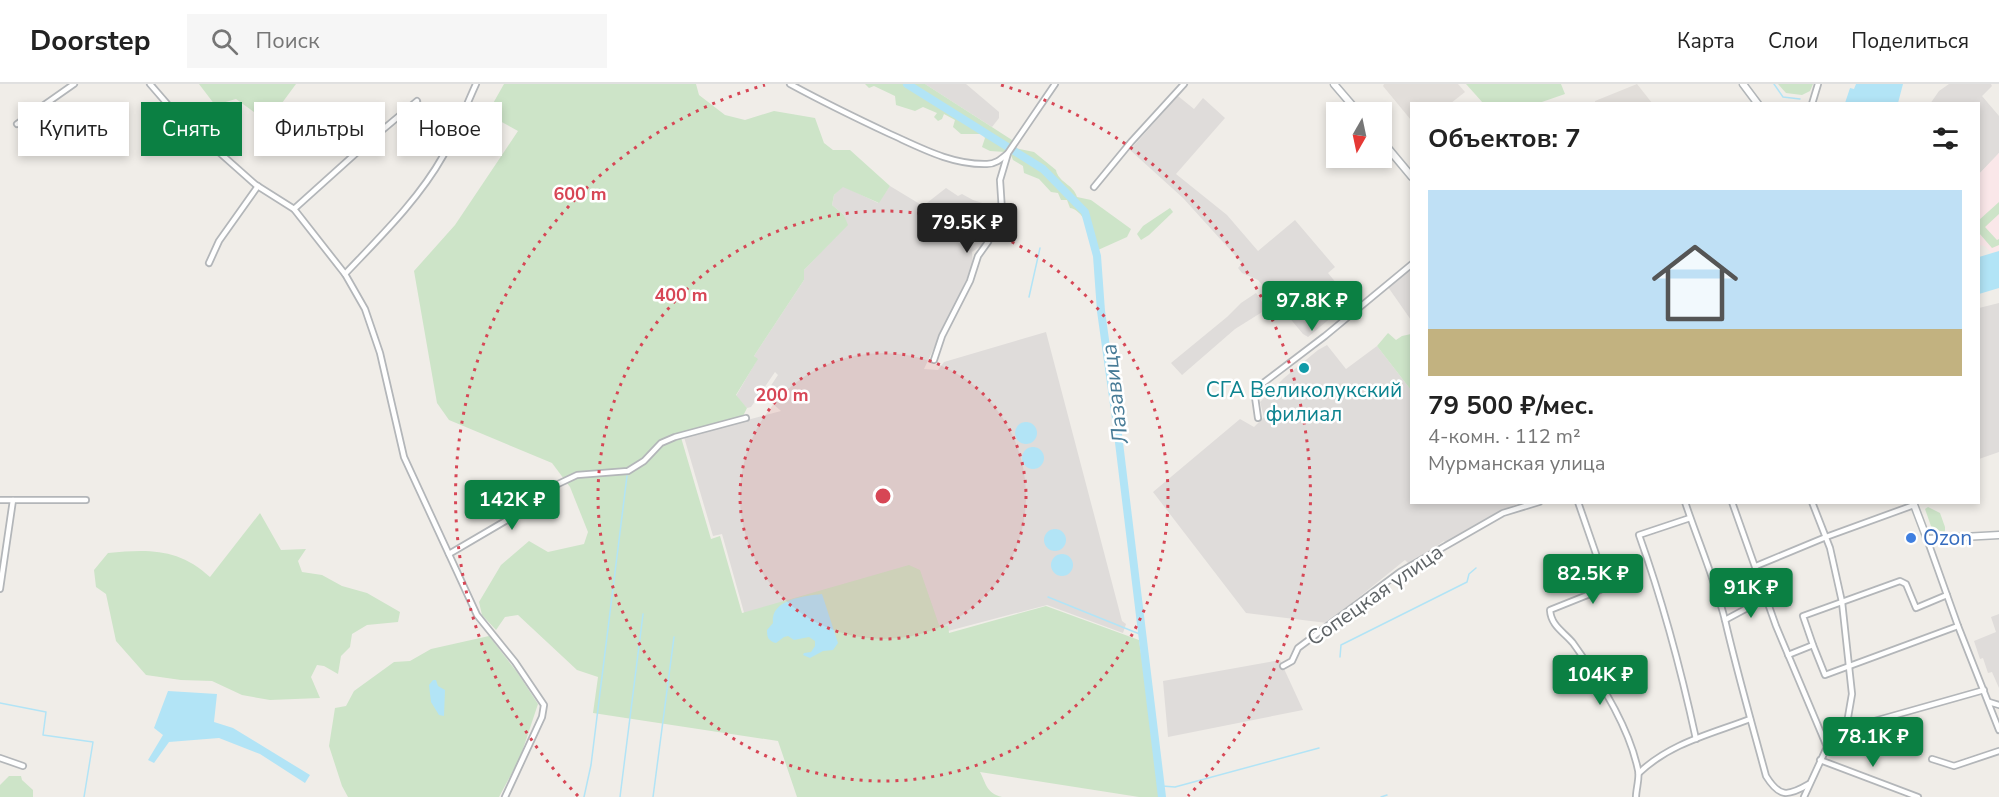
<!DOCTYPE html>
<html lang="ru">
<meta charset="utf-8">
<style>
:root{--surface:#fff;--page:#f6f6f6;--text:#222;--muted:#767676;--line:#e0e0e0;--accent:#0b8043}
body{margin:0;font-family:"Nunito Sans",sans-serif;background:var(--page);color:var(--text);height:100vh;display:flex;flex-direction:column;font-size:22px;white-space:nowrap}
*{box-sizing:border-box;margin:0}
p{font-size:20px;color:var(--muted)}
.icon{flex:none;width:33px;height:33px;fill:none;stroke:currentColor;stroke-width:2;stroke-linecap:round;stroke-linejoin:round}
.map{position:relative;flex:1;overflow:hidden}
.sheet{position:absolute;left:1410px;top:18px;width:570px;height:402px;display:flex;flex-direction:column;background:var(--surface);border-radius:0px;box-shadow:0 3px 9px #0003}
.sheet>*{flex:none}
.guide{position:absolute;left:18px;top:18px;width:570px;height:54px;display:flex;gap:12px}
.needle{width:39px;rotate:189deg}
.buttons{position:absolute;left:1326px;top:18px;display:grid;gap:12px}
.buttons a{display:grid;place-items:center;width:66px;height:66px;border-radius:0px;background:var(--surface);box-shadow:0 3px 9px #0003;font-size:30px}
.price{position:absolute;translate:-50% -51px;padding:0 14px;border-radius:6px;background:var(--accent);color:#fff;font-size:20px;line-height:39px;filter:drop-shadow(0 2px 3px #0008)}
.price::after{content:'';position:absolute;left:50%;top:36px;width:18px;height:14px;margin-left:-9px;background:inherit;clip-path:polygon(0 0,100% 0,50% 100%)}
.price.active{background:#222;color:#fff}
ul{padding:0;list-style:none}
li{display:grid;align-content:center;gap:12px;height:318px;padding:0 18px}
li+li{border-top:2px solid var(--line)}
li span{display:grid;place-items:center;height:186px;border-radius:0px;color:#555}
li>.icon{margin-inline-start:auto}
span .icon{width:108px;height:108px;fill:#fffc;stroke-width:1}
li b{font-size:26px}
h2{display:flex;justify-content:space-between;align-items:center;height:72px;padding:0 18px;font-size:26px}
.chip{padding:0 21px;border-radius:0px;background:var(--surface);box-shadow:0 3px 9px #0003;font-size:21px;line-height:54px}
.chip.active{background:var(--accent);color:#fff}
header{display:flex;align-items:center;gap:36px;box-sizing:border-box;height:84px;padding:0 30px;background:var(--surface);border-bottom:2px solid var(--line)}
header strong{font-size:28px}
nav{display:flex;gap:33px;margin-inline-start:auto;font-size:21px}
.search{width:420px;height:54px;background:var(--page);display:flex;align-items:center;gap:15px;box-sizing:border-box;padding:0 21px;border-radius:0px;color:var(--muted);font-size:22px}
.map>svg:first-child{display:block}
.industrial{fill:#dfdcda}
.education{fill:#e2deda}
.medical{fill:#fae7e9}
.green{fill:#cde4c8}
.water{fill:#b2e4f6}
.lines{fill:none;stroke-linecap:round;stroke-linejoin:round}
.stream{stroke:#b2e4f6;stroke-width:1.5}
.river{stroke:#b2e4f6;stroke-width:8}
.minor-casing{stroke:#b3b6b9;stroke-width:8}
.secondary-casing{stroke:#b2b6b9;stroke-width:9}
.minor{stroke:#fff;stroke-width:4.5}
.secondary{stroke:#fff;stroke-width:6}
.ring{fill:none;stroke:#d74655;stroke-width:3;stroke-dasharray:3 6}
.culture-dot{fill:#0f9aa8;stroke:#fff;stroke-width:2}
.shop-dot{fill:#3f7fe0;stroke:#fff;stroke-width:2}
.labels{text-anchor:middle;stroke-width:5;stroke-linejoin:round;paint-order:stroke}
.culture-label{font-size:21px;fill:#0d838f;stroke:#fff}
.shop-label{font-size:21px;fill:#366cbe;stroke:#fff;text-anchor:start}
.street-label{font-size:21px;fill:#5f6467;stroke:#fff}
.water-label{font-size:22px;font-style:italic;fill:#487c97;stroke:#fff}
.centre{fill:#d74655;stroke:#fff;stroke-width:3}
.ring-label{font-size:18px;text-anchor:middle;font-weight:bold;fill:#d74655;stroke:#fff;stroke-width:5;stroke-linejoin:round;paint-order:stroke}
</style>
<header>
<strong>Doorstep</strong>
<div class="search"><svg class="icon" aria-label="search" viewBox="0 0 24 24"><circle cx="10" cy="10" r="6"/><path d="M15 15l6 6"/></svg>Поиск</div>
<nav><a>Карта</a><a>Слои</a><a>Поделиться</a></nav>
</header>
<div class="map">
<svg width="1999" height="713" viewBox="0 0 1999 713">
<rect width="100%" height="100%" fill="#f0ede8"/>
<g class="industrial">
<path d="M 925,0 L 966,0 L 999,28 L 999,34 L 992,43 Z"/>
<path d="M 1949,0 L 1991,0 L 1992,2 L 1982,12 L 1999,32 L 1999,69 L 1979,90 L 1978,20 L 1930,20 L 1939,7 Z"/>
<path d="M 1178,12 L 1194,25 L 1203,14 L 1225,34 L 1176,90 L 1227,131 L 1258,167 L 1295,136 L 1335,183 L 1328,189 L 1351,217 L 1308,253 L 1303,250 L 1258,196 L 1242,189 L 1238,184 L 1242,179 L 1183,114 L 1130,66 Z"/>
<path d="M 843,102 L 878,119 L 890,102 L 923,122 L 946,104 L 958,112 L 962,110 L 973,116 L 998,124 L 999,127 L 998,135 L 984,160 L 972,168 L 973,181 L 924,285 L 938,286 L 944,278 L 1046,248 L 1101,457 L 1122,537 L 1126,540 L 1123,549 L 1047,521 L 948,547 L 750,550 L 722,450 L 713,452 L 684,353 L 781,327 L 764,312 L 778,291 L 775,288 L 751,323 L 747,324 L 736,312 L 757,276 L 754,272 L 804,196 L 804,186 L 847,141 L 844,131 L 832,121 L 834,111 Z"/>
<path d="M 1411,184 L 1411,236 L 1388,203 Z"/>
<path d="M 1256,209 L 1267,225 L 1235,245 L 1182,291 L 1171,279 L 1227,233 L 1241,219 Z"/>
<path d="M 1999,219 L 1999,368 L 1979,375 L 1979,224 Z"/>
<path d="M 1327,261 L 1346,285 L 1377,262 L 1411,306 L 1412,418 L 1517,420 L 1491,432 L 1446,460 L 1444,457 L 1409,480 L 1405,476 L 1327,539 L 1246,529 L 1153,408 L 1240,335 L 1254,343 L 1264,333 L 1260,318 L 1284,294 L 1318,266 Z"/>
<path d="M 1999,530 L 1999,604 L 1992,588 L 1988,589 L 1983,574 L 1980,575 L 1974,557 L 1996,548 L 1991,533 Z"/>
<path d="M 1280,576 L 1303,626 L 1168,653 L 1163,597 Z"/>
</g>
<g class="education">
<path d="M 1384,0 L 1458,0 L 1465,8 L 1451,19 L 1412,20 L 1411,36 L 1383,2 Z"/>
<path d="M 1637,0 L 1652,19 L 1595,19 L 1595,17 Z"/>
</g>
<path class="medical" d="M 1999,69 L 1999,167 L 1991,169 L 1985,162 L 1979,161 L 1979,90 Z"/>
<g class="green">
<path d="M 199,0 L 296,0 L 268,38 L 236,15 L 215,21 Z"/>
<path d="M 504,0 L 696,0 L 699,11 L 725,31 L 745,36 L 774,27 L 815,34 L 824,59 L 833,66 L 850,66 L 890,102 L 879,119 L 843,103 L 834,111 L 832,121 L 844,131 L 848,141 L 804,186 L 804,196 L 754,272 L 758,275 L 736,311 L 747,324 L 742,334 L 680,350 L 711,455 L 720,452 L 742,529 L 909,481 L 920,486 L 939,541 L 948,542 L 949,549 L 1046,522 L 1139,556 L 1162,713 L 1139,713 L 980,688 C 986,699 986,709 1002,713 L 797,713 L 778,657 L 593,629 L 598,593 L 577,586 L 518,531 L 505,533 L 496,546 L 482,531 L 479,518 L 501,481 L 529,457 L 548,468 L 584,460 L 588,448 L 570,403 L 552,379 L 449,336 L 437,319 L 414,187 L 455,141 L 518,47 L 487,30 Z"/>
<path d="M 865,0 L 925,0 L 1012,56 L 1012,62 L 1005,68 L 990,67 L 982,63 L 985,54 L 982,50 L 961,50 L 953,43 L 955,36 L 944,30 L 942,35 L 938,37 L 934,33 L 937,29 L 923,23 L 915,27 L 896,21 L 895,12 L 874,2 L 869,4 Z"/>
<path d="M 1466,0 L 1561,0 L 1565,10 L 1539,19 L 1483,19 Z"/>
<path d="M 1778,0 L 1813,0 L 1810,7 L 1802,11 L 1786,9 Z"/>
<path d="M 1015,64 L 1034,68 L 1056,86 C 1058,98 1074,101 1077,113 L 1091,116 L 1131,145 L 1127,153 L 1098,166 L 1093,164 C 1088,157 1091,153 1089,145 C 1087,137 1078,125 1070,124 L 1067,116 L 1061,116 L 1058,109 L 1051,108 L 1039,95 L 1024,89 L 1023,82 L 1013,76 L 1011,71 Z"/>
<path d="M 1999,118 L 1999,130 L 1985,143 L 1997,156 L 1999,155 L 1999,161 L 1992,164 L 1979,149 L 1979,136 Z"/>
<path d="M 1170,124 L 1173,128 L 1149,151 L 1141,156 L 1137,150 L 1143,142 Z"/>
<path d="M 1388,249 L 1396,256 L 1402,252 L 1411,250 L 1411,306 L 1377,262 Z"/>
<path d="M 1928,423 L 1940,429 L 1945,443 L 1945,448 L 1932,445 L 1925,425 Z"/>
<path d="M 260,429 L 281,466 L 306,465 L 298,477 L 302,488 L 322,491 L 342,502 L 367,509 L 400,528 L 398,538 L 367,541 L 352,550 L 350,563 L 341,572 L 338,590 L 324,582 L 317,581 L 311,593 L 320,614 L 270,616 L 242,611 L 212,597 L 181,596 L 146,591 L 116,557 L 106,510 L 96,503 L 94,486 L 108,469 C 148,465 179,464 210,493 Z"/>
<path d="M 489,552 L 517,588 L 538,620 L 520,674 L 499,713 L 348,713 L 342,702 L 329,662 L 335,624 L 346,622 L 354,607 L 394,578 L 410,577 L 431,565 Z"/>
<path d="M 9,692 L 21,692 L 22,696 L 33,706 L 33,713 L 0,713 L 0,701 Z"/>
</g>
<g class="water">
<path d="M 1856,0 L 1903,0 L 1898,19 L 1845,19 L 1850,4 L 1854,5 Z"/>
<path d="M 1999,167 L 1999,204 L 1979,210 L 1979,173 Z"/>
<circle cx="1026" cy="349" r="11"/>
<circle cx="1033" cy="374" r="11"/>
<circle cx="1055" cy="456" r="11"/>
<circle cx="1062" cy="481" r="11"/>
<path d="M 822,510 L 838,559 L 833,566 L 823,567 L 810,574 L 803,571 L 804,569 L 811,568 L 815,562 L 815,557 L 809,553 L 794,556 L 788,552 L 784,553 L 776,559 C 768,557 767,553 767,546 L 773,539 C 770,515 805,512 822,510 Z"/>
<path d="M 433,596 L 436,596 L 438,602 L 445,606 L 444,632 L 439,631 L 431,618 L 429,601 Z"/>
<path d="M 168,607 L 217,610 L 214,638 L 233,644 L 310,691 L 305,699 L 260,670 L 219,654 L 169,658 L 154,679 L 148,676 L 163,651 L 154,644 Z"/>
</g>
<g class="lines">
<g class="stream">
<path d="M 1774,0 L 1783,13 L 1800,15"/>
<path d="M 1029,213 L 1040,164"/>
<path d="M 1048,513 L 1142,551"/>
<path d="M 1340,573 L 1341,561 L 1467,498 L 1469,490 L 1476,484"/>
<path d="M 0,619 L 46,628 L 43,651 L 93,658 L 84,713"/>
<path d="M 1162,702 L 1175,703 L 1319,664"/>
<path d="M 584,713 L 591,681 L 627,392"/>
<path d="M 620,713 L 643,530"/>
<path d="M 653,713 L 674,553"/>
<path d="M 1381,713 L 1387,711"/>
</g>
<path class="river" d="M 907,0 L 1043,85 L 1085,128 L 1097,172 L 1101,227 L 1117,342 L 1162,713"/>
<defs>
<g id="minor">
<path d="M 150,0 L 176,30 L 256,101 L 294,125 L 345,190 L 365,225 L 380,269 L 404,373 L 477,531 L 515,578 L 544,621 L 542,633 L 505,713"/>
<path d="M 790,0 C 823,18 856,34 890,50 C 921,64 952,81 987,80 C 995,80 1000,76 1007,70"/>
<path d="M 1812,20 L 1818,0"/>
<path d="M 17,40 L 74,0"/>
<path d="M 1094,103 L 1131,58 L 1184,0"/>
<path d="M 294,125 L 374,53 L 417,17"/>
<path d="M 209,179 L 219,157 L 258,102"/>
<path d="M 345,190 C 379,154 419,115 443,72 C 456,49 465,24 476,0"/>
<path d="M 934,276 L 942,252 L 970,197 L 978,172 L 988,158 L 1000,135 L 1002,127 L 1000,96 L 1008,69 L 1055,0"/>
<path d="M 1258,334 L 1254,306 L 1325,252 L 1412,180"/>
<path d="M 0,416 L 86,416"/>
<path d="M 1578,418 L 1605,496 L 1600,506 L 1550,526 C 1551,542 1564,548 1573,559 C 1599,595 1629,642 1638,686 C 1640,693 1636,705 1636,713"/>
<path d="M 1685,418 C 1698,457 1715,496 1725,536 C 1737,588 1752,640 1766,692 C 1779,713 1787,713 1809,700"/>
<path d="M 1732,418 L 1776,542 L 1827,663"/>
<path d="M 1812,418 L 1830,464 L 1842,518 L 1852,610 L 1846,645"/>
<path d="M 1690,434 L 1639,451 C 1663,518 1681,586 1696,655"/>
<path d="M 1927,455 L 1958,542 L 1999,646"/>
<path d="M 449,470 L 536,419 L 558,400 L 577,391 L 628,387 L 644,377 L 661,359 L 675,353 L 746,334"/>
<path d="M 1756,482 L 1826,453 L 1914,421"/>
<path d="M 0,505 L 13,416"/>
<path d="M 1725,536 L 1766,514"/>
<path d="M 1813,561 L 1825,591 L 1958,542"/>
<path d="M 1788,571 L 1813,561 L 1803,532 L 1900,497 L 1906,500 L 1916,524 L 1947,511"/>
<path d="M 1283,582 L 1292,577 L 1298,564 L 1400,488 L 1503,429 L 1539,418"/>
<path d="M 1989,618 L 1999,621"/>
<path d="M 0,674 L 23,682"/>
<path d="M 1932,675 L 1954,682 L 1999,667"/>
<path d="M 1820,676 L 1918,713"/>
<path d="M 1639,689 C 1670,659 1711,650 1750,635"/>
<path d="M 1804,713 L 1827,663 L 1846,645 L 1984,606"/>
</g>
<g id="secondary">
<path d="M 1334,0 L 1358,28"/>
<path d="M 1743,0 L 1758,20"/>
<path d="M 1382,57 L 1412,93"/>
<path d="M 1913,418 L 1927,455 L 1999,451"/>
</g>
</defs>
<use href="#minor" class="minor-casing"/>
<use href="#secondary" class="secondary-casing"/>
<use href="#minor" class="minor"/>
<use href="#secondary" class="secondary"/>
</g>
<circle cx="883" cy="412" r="143" fill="#d74655" fill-opacity=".12"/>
<g class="ring">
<circle cx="883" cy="412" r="143"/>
<circle cx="883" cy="412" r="285"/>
<path d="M578 712A428 428 0 0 1 765 1M1001 1A428 428 0 0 1 1188 712"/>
</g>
<circle class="culture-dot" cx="1304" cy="284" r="6"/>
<circle class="shop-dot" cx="1911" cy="454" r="6"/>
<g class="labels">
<g class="culture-label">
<text x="1304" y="313">СГА Великолукский<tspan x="1304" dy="24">филиал</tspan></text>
</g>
<g class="shop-label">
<text x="1923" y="461">Ozon</text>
</g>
<g class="street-label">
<text transform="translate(1375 511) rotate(-35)" y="7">Сопецкая улица</text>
</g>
<g class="water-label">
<text transform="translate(1114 310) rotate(-97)" y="8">Лазавица</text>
</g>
</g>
<circle cx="883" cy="412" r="9" class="centre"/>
<g class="ring-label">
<text x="580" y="116">600 m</text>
<text x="681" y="217">400 m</text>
<text x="782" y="317">200 m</text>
</g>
</svg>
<div class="buttons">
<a><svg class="needle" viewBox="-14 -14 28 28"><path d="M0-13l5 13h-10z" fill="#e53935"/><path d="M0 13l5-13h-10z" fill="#767676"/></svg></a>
</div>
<b class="price active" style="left:967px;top:170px">79.5K ₽</b>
<b class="price" style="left:1312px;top:248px">97.8K ₽</b>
<b class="price" style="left:512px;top:447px">142K ₽</b>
<b class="price" style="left:1593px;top:521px">82.5K ₽</b>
<b class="price" style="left:1751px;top:535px">91K ₽</b>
<b class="price" style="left:1600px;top:622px">104K ₽</b>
<b class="price" style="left:1873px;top:684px">78.1K ₽</b>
<div class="guide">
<a class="chip">Купить</a>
<a class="chip active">Снять</a>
<a class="chip">Фильтры</a>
<a class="chip">Новое</a>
</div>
<section class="sheet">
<h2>Объектов: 7<svg class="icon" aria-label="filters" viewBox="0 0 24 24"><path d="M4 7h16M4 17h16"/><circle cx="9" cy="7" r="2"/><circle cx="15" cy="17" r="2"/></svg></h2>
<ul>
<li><span style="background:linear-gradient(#bfe0f5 75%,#c2b280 0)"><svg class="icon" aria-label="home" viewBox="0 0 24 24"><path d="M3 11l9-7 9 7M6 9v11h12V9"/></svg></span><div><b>79 500 ₽/мес.</b><p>4-комн. · 112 m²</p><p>Мурманская улица</p></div></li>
</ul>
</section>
</div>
